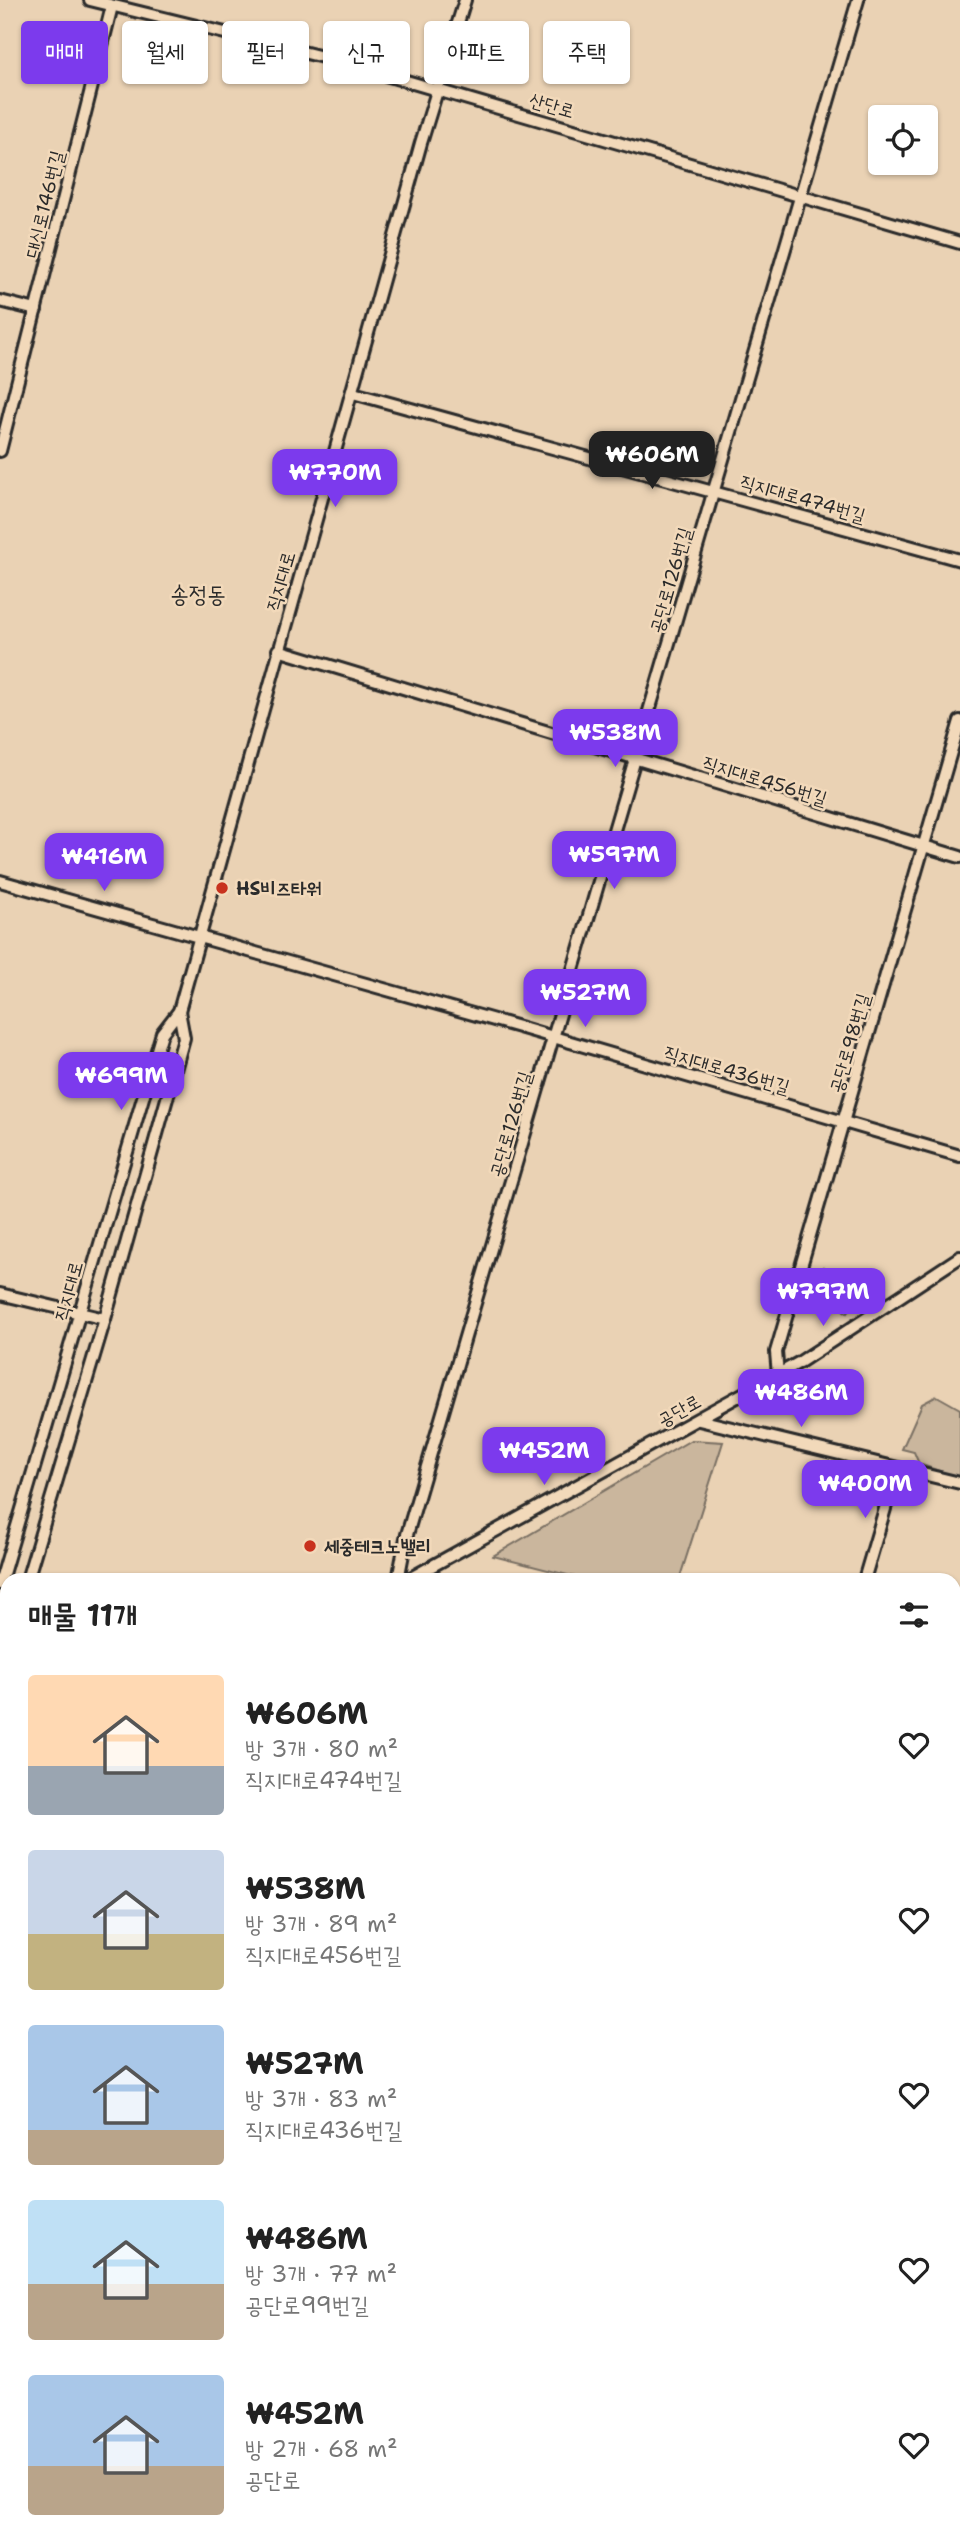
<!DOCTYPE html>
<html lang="ko">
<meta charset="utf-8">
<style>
:root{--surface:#fff;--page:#f6f6f6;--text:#222;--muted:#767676;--accent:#7c3aed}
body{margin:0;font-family:"Shantell Sans","Poor Story",sans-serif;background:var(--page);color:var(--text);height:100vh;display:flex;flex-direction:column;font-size:26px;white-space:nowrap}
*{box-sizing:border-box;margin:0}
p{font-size:23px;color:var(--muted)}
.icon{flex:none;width:38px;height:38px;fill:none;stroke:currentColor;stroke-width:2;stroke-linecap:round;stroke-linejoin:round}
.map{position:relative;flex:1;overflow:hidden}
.side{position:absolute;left:0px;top:1573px;width:961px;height:975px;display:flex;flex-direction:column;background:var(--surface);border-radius:21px 21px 0 0;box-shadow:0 2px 5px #0004}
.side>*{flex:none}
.top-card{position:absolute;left:21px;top:21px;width:919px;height:63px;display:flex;gap:14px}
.buttons{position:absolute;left:868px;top:105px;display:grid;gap:14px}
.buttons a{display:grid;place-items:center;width:70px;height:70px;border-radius:7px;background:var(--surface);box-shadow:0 2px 5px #0004;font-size:35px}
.price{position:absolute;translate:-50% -60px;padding:0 16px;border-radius:14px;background:var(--accent);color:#fff;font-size:23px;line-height:46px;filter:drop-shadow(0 2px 4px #0008)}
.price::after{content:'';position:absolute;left:50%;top:42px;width:21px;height:16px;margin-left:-10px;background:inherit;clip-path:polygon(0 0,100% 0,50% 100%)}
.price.on{background:#222;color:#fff}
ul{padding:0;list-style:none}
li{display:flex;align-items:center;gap:21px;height:175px;padding:0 28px}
li span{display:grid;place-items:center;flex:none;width:196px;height:140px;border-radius:7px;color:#555}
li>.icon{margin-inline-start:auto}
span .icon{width:84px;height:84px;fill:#fffc;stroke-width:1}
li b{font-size:30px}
h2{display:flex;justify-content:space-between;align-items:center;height:84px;padding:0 28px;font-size:30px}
.chip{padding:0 24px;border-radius:7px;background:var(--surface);box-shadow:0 2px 5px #0004;font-size:24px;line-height:63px}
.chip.on{background:var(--accent);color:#fff}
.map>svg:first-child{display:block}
.green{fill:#cab69d;stroke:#7a7064;stroke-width:2}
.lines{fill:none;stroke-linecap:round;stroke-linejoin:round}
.river{stroke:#9e907e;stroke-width:18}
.minor-casing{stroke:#2b2b2b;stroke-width:16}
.minor{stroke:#f2d9ba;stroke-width:10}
.poi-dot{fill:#c8321e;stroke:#f2d9ba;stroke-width:2.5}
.labels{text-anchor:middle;stroke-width:5;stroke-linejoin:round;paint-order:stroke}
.street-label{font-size:19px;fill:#2b2b2b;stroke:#f2d9ba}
.poi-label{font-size:19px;font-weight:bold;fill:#2b2b2b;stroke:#f2d9ba;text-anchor:start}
.quarter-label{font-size:23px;fill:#2b2b2b;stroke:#f2d9ba}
</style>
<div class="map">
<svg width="960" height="2547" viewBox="0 0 960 2547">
<rect width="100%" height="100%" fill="#ead2b4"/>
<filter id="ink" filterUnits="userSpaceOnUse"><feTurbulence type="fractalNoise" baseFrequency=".0143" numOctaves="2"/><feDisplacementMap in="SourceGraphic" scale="14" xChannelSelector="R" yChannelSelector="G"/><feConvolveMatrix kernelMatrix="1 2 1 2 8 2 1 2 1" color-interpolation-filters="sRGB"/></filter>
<g filter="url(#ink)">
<g class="green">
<path d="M 823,1267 L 860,1297 L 847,1313 L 810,1284 Z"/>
<path d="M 937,1396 L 960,1409 L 960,1478 L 919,1464 L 914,1452 L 902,1449 L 922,1404 Z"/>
<path d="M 691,1440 L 723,1442 L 679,1580 L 587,1580 L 493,1556 Z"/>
<path d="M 0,1762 L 7,1763 L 7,2028 L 0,2026 Z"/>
</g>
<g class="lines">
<g class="river">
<path d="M 954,2407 L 960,2397"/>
<path d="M 865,2547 L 868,2541"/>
</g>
<defs>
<g id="minor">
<path d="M 90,0 L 331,59 L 960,243"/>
<path d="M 0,301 L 36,310"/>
<path d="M 353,393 L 960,560"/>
<path d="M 0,451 L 112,6"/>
<path d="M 278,650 L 960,857"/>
<path d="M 0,881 L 519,1027 L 960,1156"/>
<path d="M 0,1294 L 105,1319"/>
<path d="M 778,1375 L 776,1352 L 960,721"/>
<path d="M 699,1420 L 960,1483"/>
<path d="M 27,1580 L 105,1319 L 184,1038 L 179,1011"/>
<path d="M 398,1580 L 406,1538 L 858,0"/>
<path d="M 407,1580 L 800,1362 L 960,1257"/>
<path d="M 864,1580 L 897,1468"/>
<path d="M 0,1584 L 162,1033 L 179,1011 L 421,143 L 465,0"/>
<path d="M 0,1622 L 7,1619"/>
<path d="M 0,1667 L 7,1681"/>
<path d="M 954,1673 L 960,1675"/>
<path d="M 0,1715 L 7,1717"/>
<path d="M 0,1747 L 7,1745"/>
<path d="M 954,1831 L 960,1832"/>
<path d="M 954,1907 L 960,1908"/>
<path d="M 954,2175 L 960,2179"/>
<path d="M 954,2220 L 960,2193"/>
<path d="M 0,2237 L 7,2242"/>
<path d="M 387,2541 L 405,2547"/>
<path d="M 516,2541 L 529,2547"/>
<path d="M 176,2547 L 177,2541"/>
<path d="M 315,2547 L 317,2541"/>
<path d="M 375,2547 L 377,2541"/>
<path d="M 424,2547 L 426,2541"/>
<path d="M 562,2547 L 564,2541"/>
<path d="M 697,2547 L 699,2541"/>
<path d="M 814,2547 L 816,2541"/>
</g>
</defs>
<use href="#minor" class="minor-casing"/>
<use href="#minor" class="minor"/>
</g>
</g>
<g class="poi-dot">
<circle cx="222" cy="888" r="7"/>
<circle cx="310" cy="1546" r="7"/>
</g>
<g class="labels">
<g class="street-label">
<text transform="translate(552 105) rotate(16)" y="7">산단로</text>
<text transform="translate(44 204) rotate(-76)" y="7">대신로146번길</text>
<text transform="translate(803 498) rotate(16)" y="7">직지대로474번길</text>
<text transform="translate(670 580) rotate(-74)" y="7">공단로126번길</text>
<text transform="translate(280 581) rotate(-74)" y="7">직지대로</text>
<text transform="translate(765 780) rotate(17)" y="7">직지대로456번길</text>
<text transform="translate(849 1043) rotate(-74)" y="7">공단로98번길</text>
<text transform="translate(727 1069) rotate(16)" y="7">직지대로436번길</text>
<text transform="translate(510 1124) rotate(-74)" y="7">공단로126번길</text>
<text transform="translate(68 1291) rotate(-75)" y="7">직지대로</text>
<text transform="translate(679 1410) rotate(-29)" y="7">공단로</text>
</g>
<g class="poi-label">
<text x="236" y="895">HS비즈타워</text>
<text x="324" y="1553">세중테크노밸리</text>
</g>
<g class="quarter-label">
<text x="198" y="602">송정동</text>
</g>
</g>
</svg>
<div class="buttons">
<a><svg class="icon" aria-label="locate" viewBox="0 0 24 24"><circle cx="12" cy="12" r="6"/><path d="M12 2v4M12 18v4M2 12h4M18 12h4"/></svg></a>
</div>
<b class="price on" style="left:652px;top:491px">₩606M</b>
<b class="price" style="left:335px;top:509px">₩770M</b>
<b class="price" style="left:615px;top:769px">₩538M</b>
<b class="price" style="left:614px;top:891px">₩597M</b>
<b class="price" style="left:104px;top:893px">₩416M</b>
<b class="price" style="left:585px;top:1029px">₩527M</b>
<b class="price" style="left:121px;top:1112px">₩699M</b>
<b class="price" style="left:823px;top:1328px">₩797M</b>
<b class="price" style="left:801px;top:1429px">₩486M</b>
<b class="price" style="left:544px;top:1487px">₩452M</b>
<b class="price" style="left:865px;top:1520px">₩400M</b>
<div class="top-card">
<a class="chip on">매매</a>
<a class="chip">월세</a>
<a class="chip">필터</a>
<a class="chip">신규</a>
<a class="chip">아파트</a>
<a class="chip">주택</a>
</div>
<section class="side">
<h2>매물 11개<svg class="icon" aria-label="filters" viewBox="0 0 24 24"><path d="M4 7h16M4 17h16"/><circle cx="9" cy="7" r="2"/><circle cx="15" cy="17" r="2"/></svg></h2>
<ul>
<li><span style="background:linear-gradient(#ffd9b3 65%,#9aa5b1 0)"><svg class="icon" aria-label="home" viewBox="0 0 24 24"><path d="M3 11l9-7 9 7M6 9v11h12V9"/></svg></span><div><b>₩606M</b><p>방 3개 · 80 m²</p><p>직지대로474번길</p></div><svg class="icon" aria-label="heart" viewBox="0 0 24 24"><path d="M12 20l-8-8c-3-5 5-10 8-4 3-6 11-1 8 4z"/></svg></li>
<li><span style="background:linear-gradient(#c9d6e8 60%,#c2b280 0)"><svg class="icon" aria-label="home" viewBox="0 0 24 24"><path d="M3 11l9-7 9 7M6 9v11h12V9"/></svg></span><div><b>₩538M</b><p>방 3개 · 89 m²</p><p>직지대로456번길</p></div><svg class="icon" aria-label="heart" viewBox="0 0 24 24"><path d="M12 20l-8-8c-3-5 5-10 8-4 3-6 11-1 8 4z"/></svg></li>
<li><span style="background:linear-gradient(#a9c7e8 75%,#b9a48a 0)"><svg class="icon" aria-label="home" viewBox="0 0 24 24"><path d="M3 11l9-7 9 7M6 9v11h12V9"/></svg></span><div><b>₩527M</b><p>방 3개 · 83 m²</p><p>직지대로436번길</p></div><svg class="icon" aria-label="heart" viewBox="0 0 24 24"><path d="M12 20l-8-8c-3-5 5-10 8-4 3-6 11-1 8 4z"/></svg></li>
<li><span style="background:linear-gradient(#bfe0f5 60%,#b9a48a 0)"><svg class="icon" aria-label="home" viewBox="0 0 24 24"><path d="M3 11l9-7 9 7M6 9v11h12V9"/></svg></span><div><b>₩486M</b><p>방 3개 · 77 m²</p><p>공단로99번길</p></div><svg class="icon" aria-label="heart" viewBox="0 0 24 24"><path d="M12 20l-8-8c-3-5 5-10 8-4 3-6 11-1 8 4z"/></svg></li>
<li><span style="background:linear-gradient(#a9c7e8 65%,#b9a48a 0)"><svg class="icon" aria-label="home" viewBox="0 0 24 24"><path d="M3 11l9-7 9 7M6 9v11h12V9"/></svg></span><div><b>₩452M</b><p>방 2개 · 68 m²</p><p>공단로</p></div><svg class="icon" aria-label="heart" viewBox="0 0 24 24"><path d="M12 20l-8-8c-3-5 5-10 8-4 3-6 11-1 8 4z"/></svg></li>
</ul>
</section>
</div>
